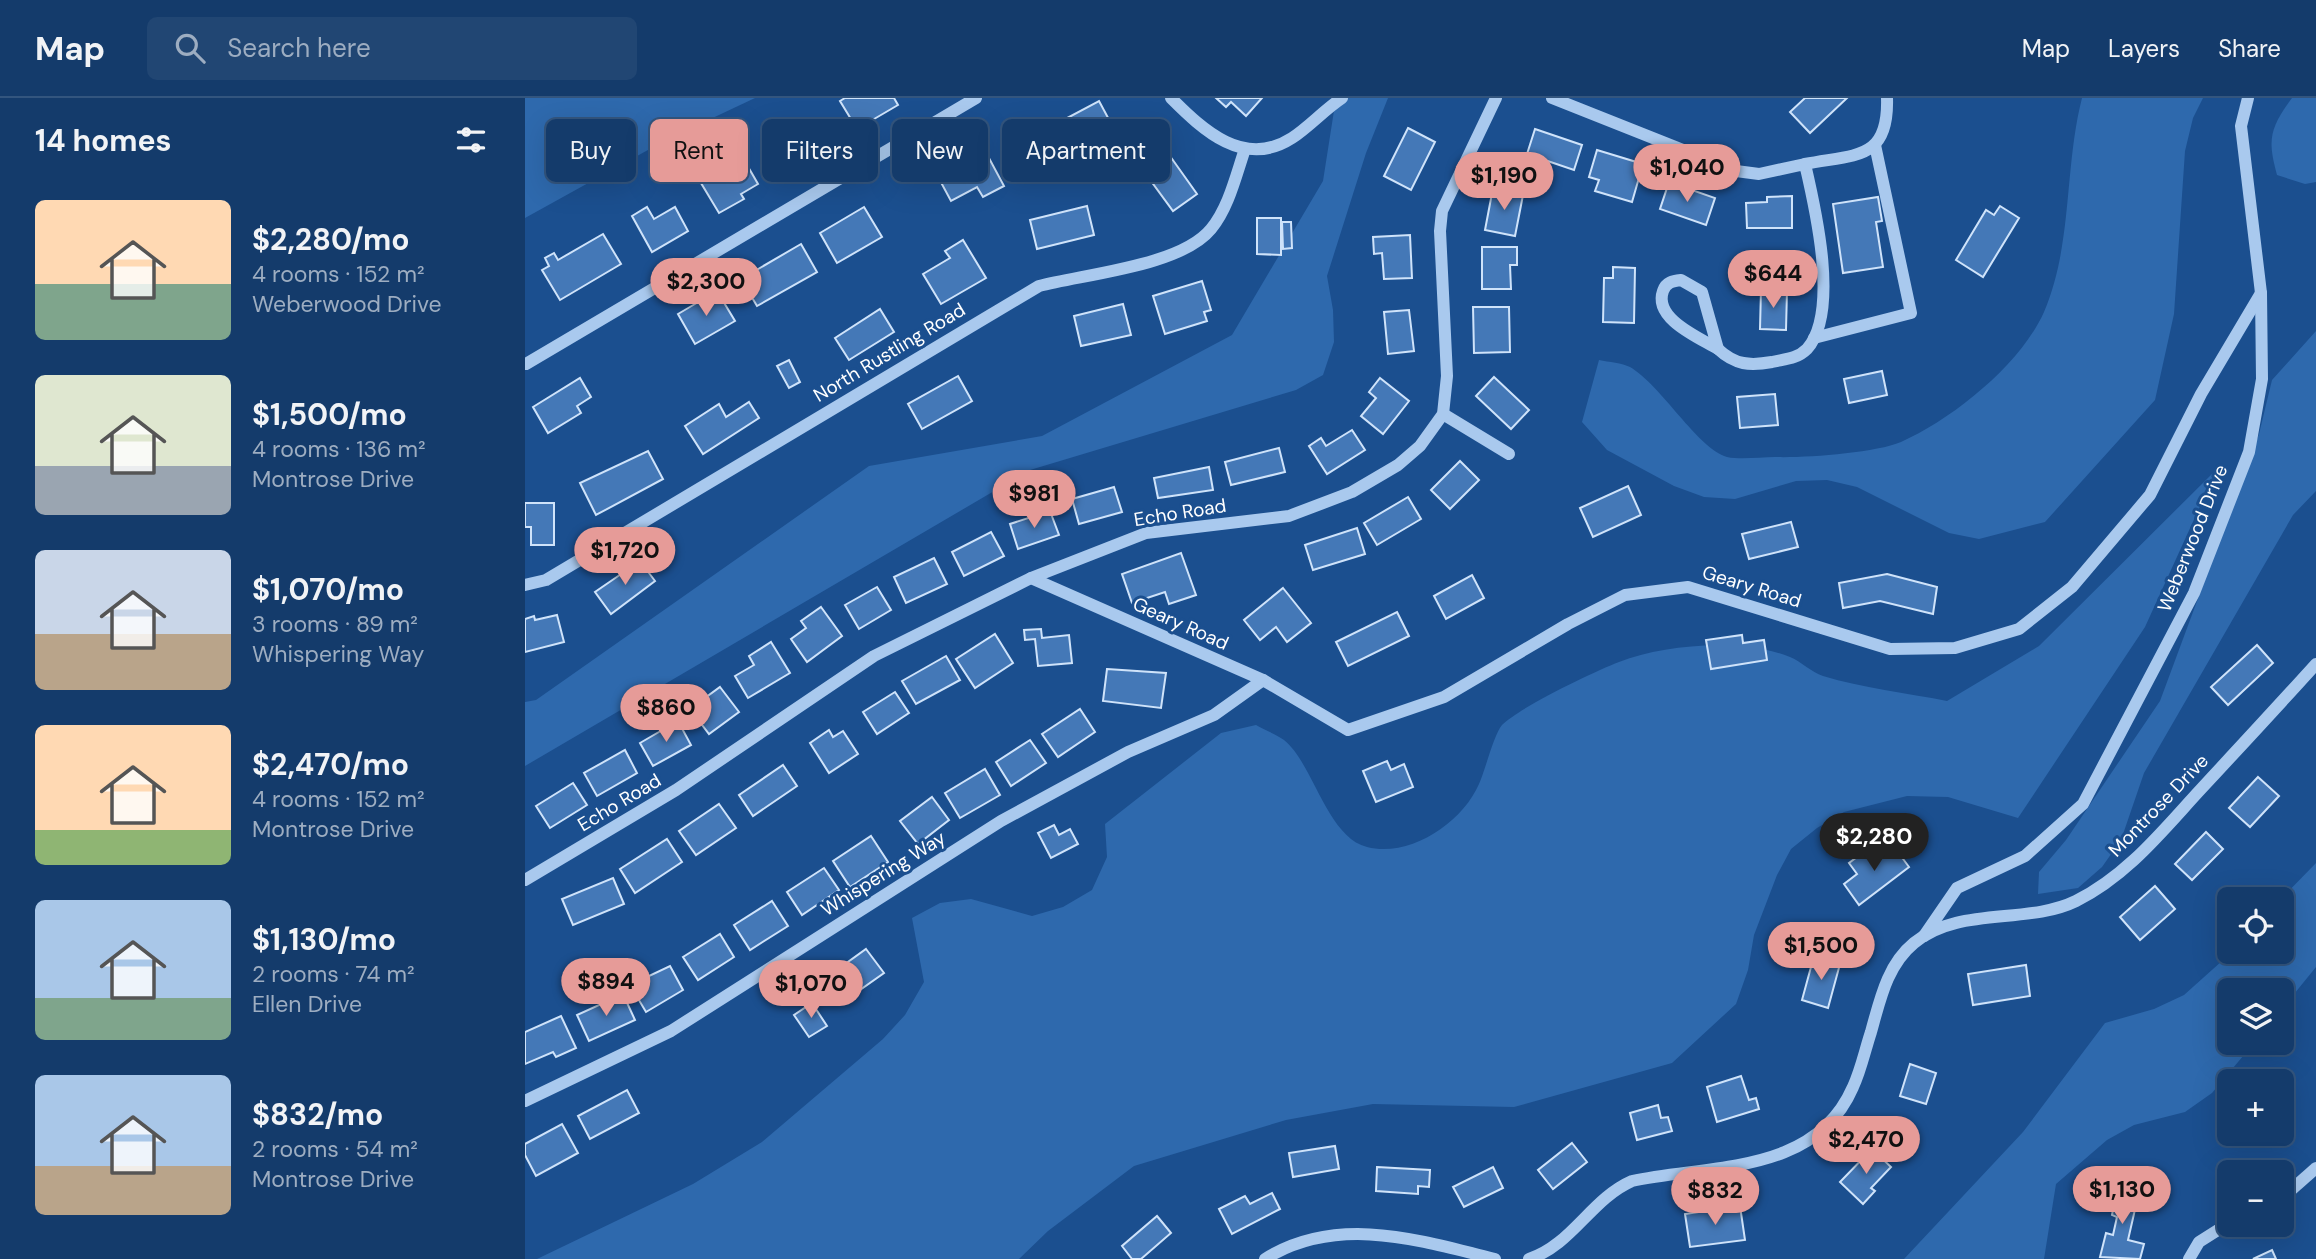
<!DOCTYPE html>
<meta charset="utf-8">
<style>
:root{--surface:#143b6b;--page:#214673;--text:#f1f3f6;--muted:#9dadc1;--line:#33557e;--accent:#e69b98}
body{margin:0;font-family:"DM Sans",sans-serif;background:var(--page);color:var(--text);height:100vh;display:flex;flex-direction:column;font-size:26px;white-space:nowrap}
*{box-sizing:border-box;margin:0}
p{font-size:23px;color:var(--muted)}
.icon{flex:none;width:38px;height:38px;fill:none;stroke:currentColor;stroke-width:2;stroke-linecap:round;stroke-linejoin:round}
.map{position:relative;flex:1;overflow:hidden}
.details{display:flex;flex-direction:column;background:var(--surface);width:525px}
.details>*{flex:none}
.top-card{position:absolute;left:21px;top:21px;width:665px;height:63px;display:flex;gap:14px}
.tools{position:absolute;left:1692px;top:789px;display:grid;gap:14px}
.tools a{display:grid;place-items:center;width:77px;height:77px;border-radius:10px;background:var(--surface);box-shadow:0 7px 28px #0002,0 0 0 2px var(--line);font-size:35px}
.price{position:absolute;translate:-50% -60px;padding:0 16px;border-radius:24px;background:var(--accent);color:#111;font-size:23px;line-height:46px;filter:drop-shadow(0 2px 4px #0008)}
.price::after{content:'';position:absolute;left:50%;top:42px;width:21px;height:16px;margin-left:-10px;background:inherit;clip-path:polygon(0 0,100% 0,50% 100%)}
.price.on{background:#222;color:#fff}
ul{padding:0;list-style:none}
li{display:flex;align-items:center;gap:21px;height:175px;padding:0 35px}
li span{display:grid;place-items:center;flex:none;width:196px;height:140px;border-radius:10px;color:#555}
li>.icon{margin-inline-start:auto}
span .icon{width:84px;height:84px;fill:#fffc;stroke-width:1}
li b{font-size:30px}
h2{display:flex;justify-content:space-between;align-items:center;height:84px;padding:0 35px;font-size:30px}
.tag{padding:0 24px;border-radius:10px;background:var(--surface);box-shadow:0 7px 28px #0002,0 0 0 2px var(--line);font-size:24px;line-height:63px}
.tag.on{background:var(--accent);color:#111}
header{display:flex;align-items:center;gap:42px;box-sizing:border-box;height:98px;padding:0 35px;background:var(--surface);border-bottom:2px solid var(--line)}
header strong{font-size:33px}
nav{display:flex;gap:38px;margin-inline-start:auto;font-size:24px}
.search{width:490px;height:63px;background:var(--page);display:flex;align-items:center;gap:18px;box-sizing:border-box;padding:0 24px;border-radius:10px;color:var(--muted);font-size:26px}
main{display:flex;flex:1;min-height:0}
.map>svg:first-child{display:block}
.green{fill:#2e69ad}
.building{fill:#4478b7;stroke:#cfe3fa;stroke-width:2}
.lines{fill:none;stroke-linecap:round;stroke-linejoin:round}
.minor{stroke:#a9c9ee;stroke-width:12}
.labels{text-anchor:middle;stroke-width:6;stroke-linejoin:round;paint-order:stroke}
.street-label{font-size:19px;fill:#fff;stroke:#1b4f8f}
</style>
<header>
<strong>Map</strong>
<div class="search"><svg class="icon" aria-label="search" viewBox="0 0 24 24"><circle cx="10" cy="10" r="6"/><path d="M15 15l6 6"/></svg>Search here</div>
<nav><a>Map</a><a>Layers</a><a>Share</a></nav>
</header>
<main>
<section class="details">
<h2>14 homes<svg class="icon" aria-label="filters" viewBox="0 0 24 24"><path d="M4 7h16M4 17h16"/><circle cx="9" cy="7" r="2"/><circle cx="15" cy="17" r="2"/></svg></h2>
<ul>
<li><span style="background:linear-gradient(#ffd9b3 60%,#7fa58c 0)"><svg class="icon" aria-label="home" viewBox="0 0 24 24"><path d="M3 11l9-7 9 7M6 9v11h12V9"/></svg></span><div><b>$2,280/mo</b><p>4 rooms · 152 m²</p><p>Weberwood Drive</p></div></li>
<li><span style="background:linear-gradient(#dfe7d0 65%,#9aa5b1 0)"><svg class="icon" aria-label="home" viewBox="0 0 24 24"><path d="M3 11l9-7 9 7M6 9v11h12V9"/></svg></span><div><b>$1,500/mo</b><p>4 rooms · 136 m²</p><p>Montrose Drive</p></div></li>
<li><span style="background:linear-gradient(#c9d6e8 60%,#b9a48a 0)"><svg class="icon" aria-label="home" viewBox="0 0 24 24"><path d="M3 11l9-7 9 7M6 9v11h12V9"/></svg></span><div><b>$1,070/mo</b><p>3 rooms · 89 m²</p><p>Whispering Way</p></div></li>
<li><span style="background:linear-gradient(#ffd9b3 75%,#8fb573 0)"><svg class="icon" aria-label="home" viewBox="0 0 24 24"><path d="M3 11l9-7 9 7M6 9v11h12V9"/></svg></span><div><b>$2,470/mo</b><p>4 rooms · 152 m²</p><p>Montrose Drive</p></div></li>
<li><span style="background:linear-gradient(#a9c7e8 70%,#7fa58c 0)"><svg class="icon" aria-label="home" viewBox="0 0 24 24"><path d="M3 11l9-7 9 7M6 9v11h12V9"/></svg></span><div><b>$1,130/mo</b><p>2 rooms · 74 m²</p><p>Ellen Drive</p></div></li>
<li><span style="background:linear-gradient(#a9c7e8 65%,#b9a48a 0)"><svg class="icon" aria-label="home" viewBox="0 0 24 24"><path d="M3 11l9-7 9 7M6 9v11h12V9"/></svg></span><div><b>$832/mo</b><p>2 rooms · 54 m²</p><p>Montrose Drive</p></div></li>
</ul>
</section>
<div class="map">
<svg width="1791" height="1161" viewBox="0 0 1791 1161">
<rect width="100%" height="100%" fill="#1b4f8f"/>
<g class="green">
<path d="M 0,0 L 230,0 L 141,42 L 0,120 Z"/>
<path d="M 811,0 L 863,0 L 841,55 L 802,178 L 808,212 L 809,244 L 798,277 L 771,292 L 505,372 L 0,668 L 0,604 L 11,602 L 344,368 L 517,338 L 707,237 L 798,83 Z"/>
<path d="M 1557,0 L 1678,0 L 1668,20 L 1660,53 L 1649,216 L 1630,302 L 1520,424 L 1454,441 L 1424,435 L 1332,389 L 1302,382 L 1271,383 L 1210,401 L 1179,399 L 1149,388 L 1082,352 L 1057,324 L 1074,262 C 1084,264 1097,265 1105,269 C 1136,287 1173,351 1202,359 C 1216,362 1236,359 1250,359 C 1280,360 1350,355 1376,344 C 1428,321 1496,266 1519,214 C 1548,146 1539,70 1557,0 Z"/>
<path d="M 1767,0 L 1791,0 L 1791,84 L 1780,86 L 1752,77 C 1742,41 1745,30 1767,0 Z"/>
<path d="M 1791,233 L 1791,393 L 1768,417 L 1619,675 L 1596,742 L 1577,769 L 1553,790 L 1513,796 L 1514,774 L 1541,742 L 1635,603 L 1734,336 L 1747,282 Z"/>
<path d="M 1692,371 L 1620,529 L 1493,720 L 1423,699 L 1382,698 L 1319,714 L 1292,730 L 1266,751 L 1252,777 L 1229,837 L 1223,872 L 1211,906 L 1147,965 L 989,1009 L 848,1006 L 761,1022 L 609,1068 L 523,1133 L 494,1161 L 12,1161 L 168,1086 L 237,1044 L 358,941 L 380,917 L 399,884 L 387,820 L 415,805 L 446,801 L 507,818 L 538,809 L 567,792 L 582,759 L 580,726 L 696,635 L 731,627 C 739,632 751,636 759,642 C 788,665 802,739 842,749 C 885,760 937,725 954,686 C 960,673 969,636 977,627 C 995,609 1068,574 1094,564 C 1141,546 1218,540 1265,559 C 1277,564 1286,574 1298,578 C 1337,590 1382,595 1422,603 L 1514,548 Z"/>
<path d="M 1791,765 L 1791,869 L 1757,911 L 1757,892 L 1704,892 L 1704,945 L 1729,945 L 1687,995 L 1660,1014 L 1609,1027 L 1582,1042 L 1531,1086 L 1519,1161 L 1379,1161 L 1498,1034 L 1580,925 L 1629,911 L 1659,897 L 1707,854 L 1757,854 L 1756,801 Z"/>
</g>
<g class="building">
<path d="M 320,0 L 369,0 L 373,7 L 332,31 L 315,3 Z"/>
<path d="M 691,0 L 737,0 L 721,18 L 706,4 L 701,9 Z"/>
<path d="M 1280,0 L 1322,0 L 1285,35 L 1265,14 Z"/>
<path d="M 574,3 L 588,29 L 543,53 L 529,27 Z"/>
<path d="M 286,22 L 303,52 L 261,75 L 244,46 Z"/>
<path d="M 883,30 L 910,44 L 886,92 L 859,78 Z"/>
<path d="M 1010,31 L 1057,47 L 1049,72 L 1002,56 Z"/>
<path d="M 457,47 L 479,88 L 458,99 L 452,89 L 426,103 L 412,77 L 422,72 L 419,67 Z"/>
<path d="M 640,51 L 672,96 L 648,113 L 615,68 Z"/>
<path d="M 1072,52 L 1118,66 L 1107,104 L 1070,93 L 1074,82 L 1064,79 Z"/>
<path d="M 218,60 L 233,86 L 216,96 L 219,101 L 194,115 L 176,85 Z"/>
<path d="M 1144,84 L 1190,100 L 1181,127 L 1135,111 Z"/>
<path d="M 968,90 L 998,97 L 990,138 L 960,132 Z"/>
<path d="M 1267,98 L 1267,130 L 1222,130 L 1221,105 L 1242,104 L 1242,99 Z"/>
<path d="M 1353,99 L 1357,123 L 1351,124 L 1358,169 L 1318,175 L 1308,106 Z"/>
<path d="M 562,108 L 569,137 L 512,151 L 505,122 Z"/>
<path d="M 1475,108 L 1494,120 L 1458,179 L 1431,162 L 1461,112 L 1469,117 Z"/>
<path d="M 122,109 L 129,121 L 150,109 L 163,133 L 127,154 L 107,118 Z"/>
<path d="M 339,109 L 357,139 L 312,165 L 295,135 Z"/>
<path d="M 732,120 L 756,120 L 756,157 L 732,156 Z"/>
<path d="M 757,124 L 766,124 L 767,150 L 758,151 Z"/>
<path d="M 78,136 L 96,166 L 35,202 L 17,172 L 24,168 L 20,160 L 29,155 L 33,162 Z"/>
<path d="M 885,137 L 887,180 L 859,181 L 857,155 L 849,156 L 848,139 Z"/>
<path d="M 438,142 L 461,180 L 416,206 L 398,176 L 425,160 L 420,153 Z"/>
<path d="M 276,146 L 292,174 L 232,208 L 216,181 Z"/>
<path d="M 957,149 L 992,149 L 992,167 L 985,167 L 986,191 L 957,191 Z"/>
<path d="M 1088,169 L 1110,170 L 1109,225 L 1078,224 L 1079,180 L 1088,180 Z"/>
<path d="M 677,183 L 686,212 L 679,214 L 682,223 L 640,236 L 628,198 Z"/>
<path d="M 1236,191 L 1262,192 L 1261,232 L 1235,231 Z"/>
<path d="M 192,193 L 210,223 L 170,246 L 153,216 Z"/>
<path d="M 598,206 L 606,237 L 556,248 L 549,218 Z"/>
<path d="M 948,209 L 984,209 L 985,254 L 949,255 Z"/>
<path d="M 355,211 L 369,234 L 324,262 L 310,240 Z"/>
<path d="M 884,212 L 889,253 L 863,256 L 859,214 Z"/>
<path d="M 264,262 L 275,284 L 264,290 L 252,268 Z"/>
<path d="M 1357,273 L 1362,297 L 1324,305 L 1319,281 Z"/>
<path d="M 433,278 L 447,303 L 397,331 L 383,306 Z"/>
<path d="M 969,279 L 1004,312 L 986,331 L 951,298 Z"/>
<path d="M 55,280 L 66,299 L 52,308 L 56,315 L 23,335 L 8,309 Z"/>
<path d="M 855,280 L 884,303 L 858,336 L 836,318 L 851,300 L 844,294 Z"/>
<path d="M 1250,296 L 1253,327 L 1215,330 L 1212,299 Z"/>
<path d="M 224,304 L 234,320 L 178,356 L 160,328 L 194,306 L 201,319 Z"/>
<path d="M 827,332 L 840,352 L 802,376 L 784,348 L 796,340 L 801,348 Z"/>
<path d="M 754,350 L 760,374 L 706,387 L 700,364 Z"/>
<path d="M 123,353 L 138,381 L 71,417 L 55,385 Z"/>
<path d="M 935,363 L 954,382 L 925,411 L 906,392 Z"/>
<path d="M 684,369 L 688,392 L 633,400 L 629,380 Z"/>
<path d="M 1103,388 L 1116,417 L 1068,439 L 1055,410 Z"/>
<path d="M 589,389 L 597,414 L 554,426 L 547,401 Z"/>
<path d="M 883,399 L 896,421 L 852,447 L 839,425 Z"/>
<path d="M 0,405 L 29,405 L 29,447 L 6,447 L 6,429 L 0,429 Z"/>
<path d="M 525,413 L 534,437 L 493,451 L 485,426 Z"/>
<path d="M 1266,424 L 1273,449 L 1224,461 L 1217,436 Z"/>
<path d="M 832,430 L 840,456 L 788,472 L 780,447 Z"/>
<path d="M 466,434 L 479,458 L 439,478 L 427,454 Z"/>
<path d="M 656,455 L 671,497 L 644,506 L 640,494 L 607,505 L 597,476 Z"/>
<path d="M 409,460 L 422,486 L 381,505 L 369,479 Z"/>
<path d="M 115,463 L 130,483 L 86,516 L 70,494 Z"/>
<path d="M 1362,476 L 1412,489 L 1408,516 L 1355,503 L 1318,510 L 1314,485 Z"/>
<path d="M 947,477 L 959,500 L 921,521 L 909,498 Z"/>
<path d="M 352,489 L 366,512 L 334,531 L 320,507 Z"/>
<path d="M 758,490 L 786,525 L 762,544 L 751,529 L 735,542 L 719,522 Z"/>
<path d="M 296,509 L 317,538 L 282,564 L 266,541 L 281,530 L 276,523 Z"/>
<path d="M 872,514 L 884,538 L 823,568 L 811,544 Z"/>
<path d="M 32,517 L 39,544 L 0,554 L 0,521 L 9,518 L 10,522 Z"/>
<path d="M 516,531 L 517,540 L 544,537 L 547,565 L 513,568 L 510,541 L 500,542 L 499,532 Z"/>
<path d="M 470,536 L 488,565 L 450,590 L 431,561 Z"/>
<path d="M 1217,537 L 1218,545 L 1239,542 L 1242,562 L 1186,571 L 1181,542 Z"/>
<path d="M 246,544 L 265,575 L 223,600 L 210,578 L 229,567 L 224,558 Z"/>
<path d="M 1732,547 L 1748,565 L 1703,607 L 1686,589 Z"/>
<path d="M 421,558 L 435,582 L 391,606 L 377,583 Z"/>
<path d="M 582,571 L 641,575 L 636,610 L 578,603 Z"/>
<path d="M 195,589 L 214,614 L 184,636 L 165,611 Z"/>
<path d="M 370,594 L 384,615 L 352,636 L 338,614 Z"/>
<path d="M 555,611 L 570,634 L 533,659 L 517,636 Z"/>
<path d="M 153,623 L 166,647 L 128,668 L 115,645 Z"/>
<path d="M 304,632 L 308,639 L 318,633 L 333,656 L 304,675 L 285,645 Z"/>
<path d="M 505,642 L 521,665 L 486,688 L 471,664 Z"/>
<path d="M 100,652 L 112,675 L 72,698 L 59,675 Z"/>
<path d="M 862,663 L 866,672 L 879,666 L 888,689 L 851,704 L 838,673 Z"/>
<path d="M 258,667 L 272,688 L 228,718 L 214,697 Z"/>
<path d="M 460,671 L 475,697 L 435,720 L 420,695 Z"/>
<path d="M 1733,679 L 1754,698 L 1725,729 L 1704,710 Z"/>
<path d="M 48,685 L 62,707 L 25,730 L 11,708 Z"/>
<path d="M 407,699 L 424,722 L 393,746 L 375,723 Z"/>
<path d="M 194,706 L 211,730 L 171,757 L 154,733 Z"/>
<path d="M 529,727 L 534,737 L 545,731 L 553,746 L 526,760 L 513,735 Z"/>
<path d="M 1681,734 L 1698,751 L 1667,782 L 1650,766 Z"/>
<path d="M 346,738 L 363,764 L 325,789 L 308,763 Z"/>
<path d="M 142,741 L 157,764 L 110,795 L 95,771 Z"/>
<path d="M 1367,746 L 1384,769 L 1334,807 L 1319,786 L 1332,776 L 1324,765 L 1343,751 L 1349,759 Z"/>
<path d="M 299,770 L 314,792 L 277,817 L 262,794 Z"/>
<path d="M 88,780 L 99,806 L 48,827 L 37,801 Z"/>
<path d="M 1630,788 L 1650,811 L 1615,842 L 1595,819 Z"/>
<path d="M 247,803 L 263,828 L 225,852 L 209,827 Z"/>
<path d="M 195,836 L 209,859 L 173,882 L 158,859 Z"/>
<path d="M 341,851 L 359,875 L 315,906 L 298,882 Z"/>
<path d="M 1289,858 L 1315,866 L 1303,910 L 1277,902 Z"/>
<path d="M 1501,867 L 1505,898 L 1448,907 L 1443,876 Z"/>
<path d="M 145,868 L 158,892 L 121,914 L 105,887 Z"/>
<path d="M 98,896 L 110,922 L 64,943 L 52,917 Z"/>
<path d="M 287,905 L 302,928 L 284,939 L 269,917 Z"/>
<path d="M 36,918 L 51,950 L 31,959 L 28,954 L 0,966 L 0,934 Z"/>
<path d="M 1385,966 L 1411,975 L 1401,1006 L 1375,998 Z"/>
<path d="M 1216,978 L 1224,1002 L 1231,1000 L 1234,1011 L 1192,1024 L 1182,989 Z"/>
<path d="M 102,992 L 114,1015 L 65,1041 L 53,1018 Z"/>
<path d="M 1133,1007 L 1136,1020 L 1143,1019 L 1147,1033 L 1112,1042 L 1105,1015 Z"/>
<path d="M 37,1026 L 53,1055 L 11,1078 L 0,1057 L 0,1046 Z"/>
<path d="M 1047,1045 L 1062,1064 L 1028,1091 L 1013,1072 Z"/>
<path d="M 810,1048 L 814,1071 L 768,1079 L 764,1055 Z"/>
<path d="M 1347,1051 L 1366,1069 L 1346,1090 L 1350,1093 L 1338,1106 L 1315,1084 Z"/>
<path d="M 852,1069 L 905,1072 L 904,1089 L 893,1088 L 893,1096 L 851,1093 Z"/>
<path d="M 968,1069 L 978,1090 L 939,1109 L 928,1089 Z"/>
<path d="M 1585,1087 L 1614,1094 L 1603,1142 L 1619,1146 L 1615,1161 L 1575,1159 L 1581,1135 L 1588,1137 L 1592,1119 L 1587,1117 L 1590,1101 L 1582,1099 Z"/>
<path d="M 747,1095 L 755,1111 L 707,1136 L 694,1111 L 720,1098 L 725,1106 Z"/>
<path d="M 1215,1108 L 1220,1142 L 1165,1149 L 1160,1116 Z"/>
<path d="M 632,1118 L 646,1135 L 616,1161 L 607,1161 L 597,1148 Z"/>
<path d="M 1747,1152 L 1751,1161 L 1728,1161 Z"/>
</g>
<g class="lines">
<g class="minor">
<path d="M 646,0 C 678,32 719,71 767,40 C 784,29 799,12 817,0"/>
<path d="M 1027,0 L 1211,73 L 1234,76 L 1280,66 C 1290,109 1315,214 1282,251 C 1272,261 1260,261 1247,264 C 1225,268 1210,267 1193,251"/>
<path d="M 1280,66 C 1330,56 1364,63 1362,0"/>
<path d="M 1156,182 L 1177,194 L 1193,251 C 1175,240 1128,221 1138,193 C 1141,184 1148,183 1156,182 Z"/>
<path d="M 1289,240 L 1386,215 L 1350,47"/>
<path d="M 1,266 L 451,0"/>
<path d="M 918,316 L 984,356"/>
<path d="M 506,480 L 738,582 L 823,632 L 919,599 L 1043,526 L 1100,497 L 1163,489 L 1365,551 L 1430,550 L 1494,531 L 1547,489 L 1625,397 L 1676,296 L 1736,195"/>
<path d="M 0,487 L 21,482 L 514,188 C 560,176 656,168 686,131 C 704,109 711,77 720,51"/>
<path d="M 0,782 L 151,692 L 349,558 L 506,480 L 621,435 L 764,418 L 827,394 L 873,367 L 895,348 L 918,316 L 922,278 L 915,133 L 917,113 L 971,0"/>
<path d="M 1399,838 L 1432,790 L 1500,758 L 1558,706 L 1669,495 L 1724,354 L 1737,281 L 1736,195 L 1716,28 L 1723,0"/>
<path d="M 0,1003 L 146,933 L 476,723 L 603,654 L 689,617 L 738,582"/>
<path d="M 1757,1100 L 1791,1070"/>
<path d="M 740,1161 C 812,1116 894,1142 970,1161"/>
<path d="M 1004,1161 C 1047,1147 1066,1101 1107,1083 C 1187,1066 1290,1077 1328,989 C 1336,972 1340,952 1346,934 C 1355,902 1362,867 1389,845 C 1433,808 1502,827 1551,803 C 1603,777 1638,732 1676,691 C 1715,649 1753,608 1791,566"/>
<path d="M 1664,1161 L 1674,1144 L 1704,1125"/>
</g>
</g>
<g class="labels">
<g class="street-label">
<text transform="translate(364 254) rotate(-31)" y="7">North Rustling Road</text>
<text transform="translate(655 414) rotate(-9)" y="7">Echo Road</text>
<text transform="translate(1667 440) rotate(-68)" y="7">Weberwood Drive</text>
<text transform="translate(1227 488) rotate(17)" y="7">Geary Road</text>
<text transform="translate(656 525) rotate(24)" y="7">Geary Road</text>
<text transform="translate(94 704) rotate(-31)" y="7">Echo Road</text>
<text transform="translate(1633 707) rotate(-46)" y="7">Montrose Drive</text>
<text transform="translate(358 775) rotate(-32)" y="7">Whispering Way</text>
</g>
</g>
</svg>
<div class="tools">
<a><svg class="icon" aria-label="locate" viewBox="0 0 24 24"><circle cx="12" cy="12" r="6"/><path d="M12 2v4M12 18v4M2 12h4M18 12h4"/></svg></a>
<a><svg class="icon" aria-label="layers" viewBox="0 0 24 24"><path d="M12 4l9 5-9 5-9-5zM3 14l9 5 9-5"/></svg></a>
<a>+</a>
<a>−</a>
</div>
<b class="price" style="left:1162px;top:106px">$1,040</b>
<b class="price" style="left:979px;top:114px">$1,190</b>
<b class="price" style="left:1248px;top:212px">$644</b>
<b class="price" style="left:181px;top:220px">$2,300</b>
<b class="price" style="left:509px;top:432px">$981</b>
<b class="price" style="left:100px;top:489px">$1,720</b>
<b class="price" style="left:141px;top:646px">$860</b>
<b class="price on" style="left:1349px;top:775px">$2,280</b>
<b class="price" style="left:1296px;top:884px">$1,500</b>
<b class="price" style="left:81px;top:920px">$894</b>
<b class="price" style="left:286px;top:922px">$1,070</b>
<b class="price" style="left:1341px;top:1078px">$2,470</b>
<b class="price" style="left:1597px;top:1128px">$1,130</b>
<b class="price" style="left:1190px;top:1129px">$832</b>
<div class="top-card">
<a class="tag">Buy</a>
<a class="tag on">Rent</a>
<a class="tag">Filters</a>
<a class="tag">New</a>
<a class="tag">Apartment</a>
</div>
</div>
</main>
